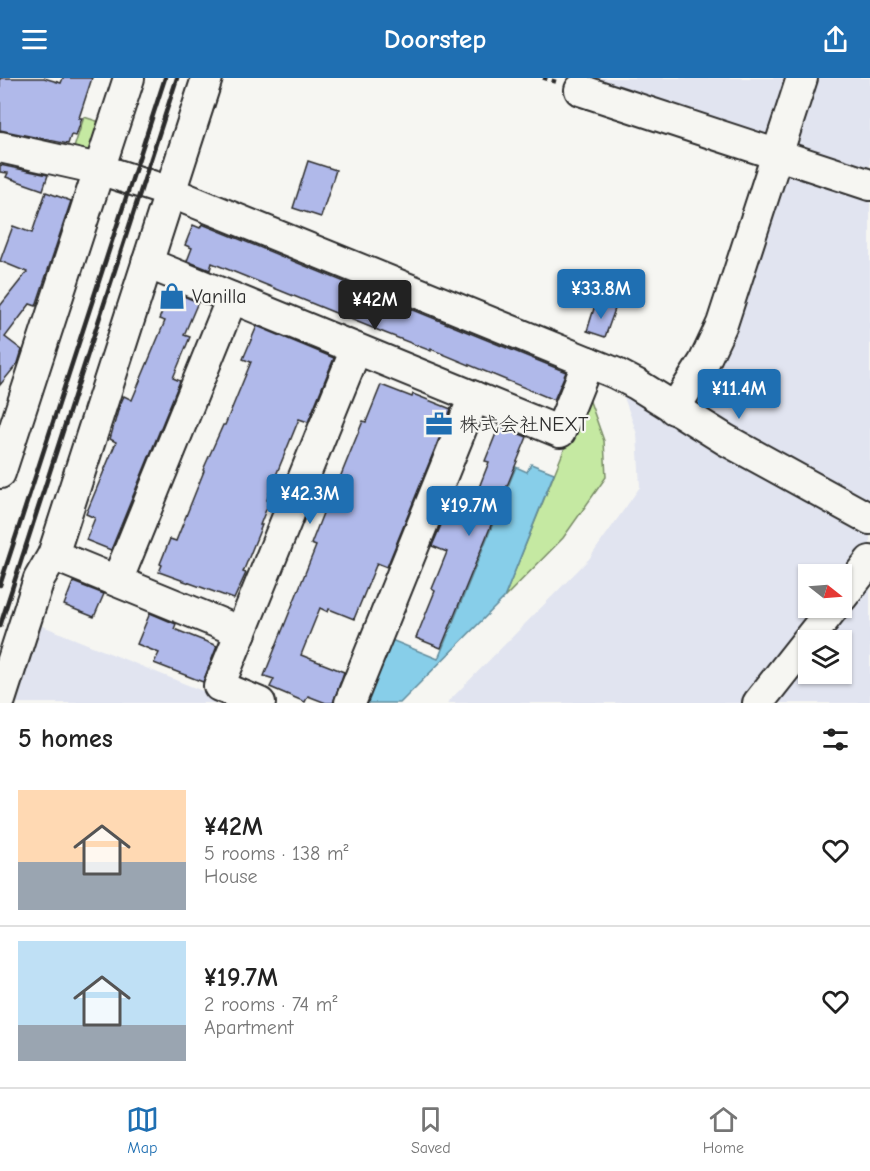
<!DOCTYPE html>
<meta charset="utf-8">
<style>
:root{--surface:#fff;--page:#f6f6f6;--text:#222;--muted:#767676;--line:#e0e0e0;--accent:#1f6fb2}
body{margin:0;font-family:"Comic Neue","Klee One",sans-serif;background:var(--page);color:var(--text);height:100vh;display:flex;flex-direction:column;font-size:22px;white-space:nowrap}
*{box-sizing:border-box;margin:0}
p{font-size:20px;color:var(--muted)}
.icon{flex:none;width:33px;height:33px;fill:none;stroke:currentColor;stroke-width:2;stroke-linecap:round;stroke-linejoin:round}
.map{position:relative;height:625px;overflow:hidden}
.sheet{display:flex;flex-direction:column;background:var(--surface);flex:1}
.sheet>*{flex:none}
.needle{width:39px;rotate:107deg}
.fabs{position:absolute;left:798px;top:486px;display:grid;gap:12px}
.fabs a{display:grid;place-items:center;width:54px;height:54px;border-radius:0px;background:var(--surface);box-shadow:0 2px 4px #0004;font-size:30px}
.price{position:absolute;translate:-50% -51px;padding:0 14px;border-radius:6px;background:var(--accent);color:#fff;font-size:20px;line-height:39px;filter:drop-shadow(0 2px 3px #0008)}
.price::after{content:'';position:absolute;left:50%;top:36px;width:18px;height:14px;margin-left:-9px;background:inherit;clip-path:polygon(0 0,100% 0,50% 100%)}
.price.active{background:#222;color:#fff}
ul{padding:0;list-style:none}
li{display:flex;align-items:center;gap:18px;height:150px;padding:0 18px}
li+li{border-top:2px solid var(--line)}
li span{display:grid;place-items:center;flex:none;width:168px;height:120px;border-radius:0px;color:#555}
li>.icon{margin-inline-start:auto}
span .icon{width:72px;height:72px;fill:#fffc;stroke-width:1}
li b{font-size:26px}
h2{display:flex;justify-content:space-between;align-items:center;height:72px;padding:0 18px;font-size:26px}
header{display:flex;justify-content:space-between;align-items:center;height:78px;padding:0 18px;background:var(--accent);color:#fff;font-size:27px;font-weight:600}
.menu{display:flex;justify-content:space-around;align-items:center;height:84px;border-top:2px solid var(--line);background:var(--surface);font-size:16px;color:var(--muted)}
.menu a{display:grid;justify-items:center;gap:3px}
.menu .active{color:var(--accent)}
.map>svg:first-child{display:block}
.built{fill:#e1e4f0;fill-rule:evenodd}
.green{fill:#c5e9a2;stroke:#788a66;stroke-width:1.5}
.water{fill:#87cee9;stroke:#628d9d;stroke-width:1.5}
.building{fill:#b0b9ea;stroke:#2b2b2b;stroke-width:1.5}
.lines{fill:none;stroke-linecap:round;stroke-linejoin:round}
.minor-casing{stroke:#2b2b2b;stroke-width:34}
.path{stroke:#2b2b2b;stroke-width:4;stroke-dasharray:4.5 4.5;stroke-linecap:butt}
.minor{stroke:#f6f6f2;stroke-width:30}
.rail{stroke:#2b2b2b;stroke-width:4.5}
.labels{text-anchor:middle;stroke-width:4.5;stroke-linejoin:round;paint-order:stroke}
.poi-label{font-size:20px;fill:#2b2b2b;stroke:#f6f6f2;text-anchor:start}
</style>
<header><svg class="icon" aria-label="menu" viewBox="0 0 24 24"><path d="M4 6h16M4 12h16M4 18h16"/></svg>Doorstep<svg class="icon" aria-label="share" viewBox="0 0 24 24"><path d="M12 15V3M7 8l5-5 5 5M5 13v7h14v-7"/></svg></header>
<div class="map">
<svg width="870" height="625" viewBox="0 0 870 625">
<rect width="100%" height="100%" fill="#f6f6f2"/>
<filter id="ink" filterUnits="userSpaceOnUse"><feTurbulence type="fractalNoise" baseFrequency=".0167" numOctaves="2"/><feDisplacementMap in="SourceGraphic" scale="12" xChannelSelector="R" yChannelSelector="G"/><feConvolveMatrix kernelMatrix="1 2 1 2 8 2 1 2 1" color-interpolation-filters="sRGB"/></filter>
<g filter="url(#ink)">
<g class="built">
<path d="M 584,0 L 796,0 L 775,65 Z"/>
<path d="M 807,0 L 870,0 L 870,101 L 789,74 Z"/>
<path d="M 779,88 L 870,112 L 870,433 L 683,327 Z"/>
<path d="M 619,305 L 870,449 L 870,625 L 447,625 L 589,481 L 640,409 L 637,356 ZM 808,496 L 842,496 L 842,530 L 808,530 ZM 808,562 L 842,562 L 842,596 L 808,596 Z"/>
<path d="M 33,544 L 232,625 L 7,625 Z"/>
</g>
<g class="green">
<path d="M 84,39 L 103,45 L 92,78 L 71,79 Z"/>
<path d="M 587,315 L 604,363 L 606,399 L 563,460 L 504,520 Z"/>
</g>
<path class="water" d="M 531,386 L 554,395 L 504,520 L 400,625 L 363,625 L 389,561 L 438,581 L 516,389 L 527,394 Z"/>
<g class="building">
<path d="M 0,0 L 44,0 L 61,5 L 63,0 L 92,0 L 79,40 L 82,40 L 76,58 L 71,57 L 68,66 L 0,52 Z"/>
<path d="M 308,83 L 336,92 L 321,139 L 293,130 Z"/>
<path d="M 0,87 L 48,97 L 43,112 L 6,99 L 8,95 L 0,94 Z"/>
<path d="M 46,114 L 71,123 L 36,228 L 30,226 L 5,259 L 22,272 L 18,285 L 0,307 L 0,228 L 27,194 L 0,183 L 13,148 L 32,155 Z"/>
<path d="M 202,146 L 566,294 L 554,322 L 431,271 L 431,273 L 385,255 L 212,185 L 210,192 L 187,183 L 192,170 L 185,167 L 193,147 L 200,150 Z"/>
<path d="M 171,213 L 198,224 L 184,257 L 190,259 L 173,300 L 180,303 L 111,472 L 86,462 L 95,440 L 86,436 L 116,364 L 110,361 L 119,329 L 124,318 L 132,322 L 165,243 L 159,241 Z"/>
<path d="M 596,224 L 615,231 L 605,259 L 587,253 Z"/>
<path d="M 257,248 L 334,280 L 308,344 L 299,341 L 272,407 L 267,422 L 269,424 L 260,447 L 262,447 L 243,494 L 246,495 L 234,521 L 159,494 L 162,487 L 160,486 L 170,461 L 176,463 L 204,393 L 203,392 L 223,347 L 225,347 L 251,284 L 243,281 Z"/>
<path d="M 381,307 L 412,319 L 413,316 L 451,331 L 387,489 L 377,485 L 354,541 L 329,531 L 328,534 L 320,530 L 301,577 L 344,594 L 333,625 L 326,625 L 308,618 L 305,624 L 270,609 L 274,601 L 264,598 L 316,468 L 311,466 L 325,430 L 336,407 L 337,407 L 363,343 L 366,344 Z"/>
<path d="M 499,348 L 527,359 L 441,570 L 416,560 L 435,513 L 432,511 L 447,474 L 432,468 L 444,440 L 463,447 L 465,445 L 489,384 L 485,383 Z"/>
<path d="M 73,504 L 104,516 L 94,539 L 64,527 Z"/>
<path d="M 150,535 L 176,546 L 174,551 L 217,568 L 203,604 L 154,585 L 159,575 L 137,566 Z"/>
</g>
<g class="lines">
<defs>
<g id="minor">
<path d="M 207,0 L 53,477 L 241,554"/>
<path d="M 580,12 L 870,107"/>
<path d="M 0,69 L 99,91 L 170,114 L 615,295 L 638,307 L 726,362 L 870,441"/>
<path d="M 147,185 L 560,354 L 588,284"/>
<path d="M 674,331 L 704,284 L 722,246 L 802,0"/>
<path d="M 0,395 L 129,0"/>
<path d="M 117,503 L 232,220"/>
<path d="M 842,519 L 870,483"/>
<path d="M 0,622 L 39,501 L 53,477"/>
<path d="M 260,625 L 219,608 L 356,271"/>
<path d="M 350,625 L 474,319"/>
<path d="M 758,625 L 833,530"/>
</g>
</defs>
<use href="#minor" class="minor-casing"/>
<path class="path" d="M 543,0 L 557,4"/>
<use href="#minor" class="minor"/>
<g class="rail">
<path d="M 0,507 L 165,0"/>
<path d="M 0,548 L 177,0"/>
</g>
</g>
</g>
<defs>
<symbol id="shop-bare" viewBox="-9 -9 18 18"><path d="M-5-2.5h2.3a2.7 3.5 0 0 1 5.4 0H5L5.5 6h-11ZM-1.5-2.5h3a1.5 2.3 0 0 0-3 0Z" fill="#1f6fb2" stroke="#f6f6f2" stroke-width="2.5" paint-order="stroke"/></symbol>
<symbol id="office-bare" viewBox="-9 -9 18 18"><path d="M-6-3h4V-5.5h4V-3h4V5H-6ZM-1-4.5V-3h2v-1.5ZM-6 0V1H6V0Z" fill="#1f6fb2" stroke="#f6f6f2" stroke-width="2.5" paint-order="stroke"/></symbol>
</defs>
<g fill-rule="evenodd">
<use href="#shop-bare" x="153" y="199" width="38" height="38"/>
<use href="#office-bare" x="420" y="327" width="38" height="38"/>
</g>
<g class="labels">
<g class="poi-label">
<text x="192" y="225">Vanilla</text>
<text x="459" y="353">株式会社NEXT</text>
</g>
</g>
</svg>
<div class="fabs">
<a><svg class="needle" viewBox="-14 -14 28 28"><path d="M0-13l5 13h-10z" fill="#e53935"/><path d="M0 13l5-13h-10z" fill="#767676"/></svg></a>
<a><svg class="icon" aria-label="layers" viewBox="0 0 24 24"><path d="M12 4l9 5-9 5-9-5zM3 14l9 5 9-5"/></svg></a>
</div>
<b class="price" style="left:601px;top:242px">¥33.8M</b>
<b class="price active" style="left:375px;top:253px">¥42M</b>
<b class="price" style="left:739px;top:342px">¥11.4M</b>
<b class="price" style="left:310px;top:447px">¥42.3M</b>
<b class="price" style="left:469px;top:459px">¥19.7M</b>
</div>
<section class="sheet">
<h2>5 homes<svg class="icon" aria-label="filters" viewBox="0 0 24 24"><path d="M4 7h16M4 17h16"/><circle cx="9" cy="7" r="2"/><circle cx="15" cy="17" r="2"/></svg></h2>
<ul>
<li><span style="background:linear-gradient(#ffd9b3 60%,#9aa5b1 0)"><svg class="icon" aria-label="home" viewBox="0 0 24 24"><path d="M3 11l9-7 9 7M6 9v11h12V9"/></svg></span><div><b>¥42M</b><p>5 rooms · 138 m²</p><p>House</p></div><svg class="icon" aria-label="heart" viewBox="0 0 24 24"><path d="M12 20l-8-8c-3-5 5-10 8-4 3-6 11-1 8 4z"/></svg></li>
<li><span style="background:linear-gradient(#bfe0f5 70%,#9aa5b1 0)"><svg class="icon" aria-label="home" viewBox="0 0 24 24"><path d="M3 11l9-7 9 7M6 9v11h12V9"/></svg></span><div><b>¥19.7M</b><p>2 rooms · 74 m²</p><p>Apartment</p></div><svg class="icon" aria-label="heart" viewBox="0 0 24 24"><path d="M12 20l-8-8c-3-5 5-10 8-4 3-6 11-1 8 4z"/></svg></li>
</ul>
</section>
<nav class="menu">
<a class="active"><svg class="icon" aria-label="map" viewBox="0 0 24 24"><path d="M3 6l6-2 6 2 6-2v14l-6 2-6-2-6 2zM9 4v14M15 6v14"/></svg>Map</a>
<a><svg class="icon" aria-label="saved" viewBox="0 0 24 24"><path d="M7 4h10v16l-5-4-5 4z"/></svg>Saved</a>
<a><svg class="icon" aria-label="home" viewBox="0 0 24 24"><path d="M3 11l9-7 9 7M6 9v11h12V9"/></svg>Home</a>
</nav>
